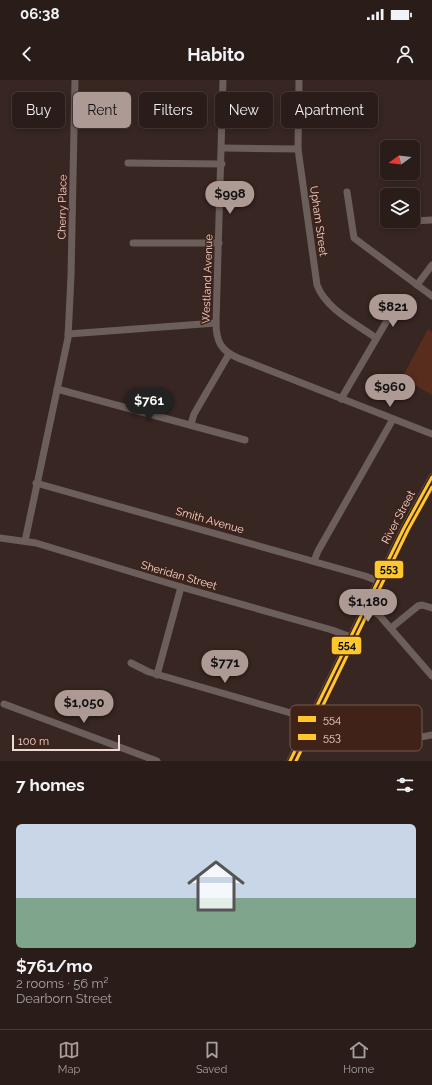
<!DOCTYPE html>
<meta charset="utf-8">
<style>
:root{--surface:#291c19;--page:#312522;--text:#f1f3f6;--muted:#a5a1a2;--line:#453a38;--accent:#ad9a94}
body{margin:0;font-family:Raleway,sans-serif;background:var(--page);color:var(--text);height:100vh;display:flex;flex-direction:column;font-size:15px;white-space:nowrap}
*{box-sizing:border-box;margin:0}
p{font-size:13px;color:var(--muted)}
.icon{flex:none;width:22px;height:22px;fill:none;stroke:currentColor;stroke-width:2;stroke-linecap:round;stroke-linejoin:round}
.map{position:relative;height:681px;overflow:hidden}
.details{display:flex;flex-direction:column;background:var(--surface);flex:1}
.details>*{flex:none}
.hud{position:absolute;left:12px;top:12px;width:408px;height:36px;display:flex;gap:8px}
.needle{width:26px;rotate:255deg}
.buttons{position:absolute;left:380px;top:60px;display:grid;gap:8px}
.buttons a{display:grid;place-items:center;width:40px;height:40px;border-radius:6px;background:var(--surface);box-shadow:0 2px 6px #0003,0 0 0 1px var(--line);font-size:20px}
.scale{position:absolute;left:12px;bottom:10px;width:108px;box-sizing:border-box;padding-left:4px;border:2px solid #edd9d2;border-top:0;font-size:11px;line-height:14px;white-space:nowrap;color:#edd9d2;-webkit-text-stroke:3px #402218;paint-order:stroke}
.price{position:absolute;translate:-50% -34px;padding:0 9px;border-radius:14px;background:var(--accent);color:#111;font-size:13px;line-height:26px;filter:drop-shadow(0 1px 2px #0008)}
.price::after{content:'';position:absolute;left:50%;top:24px;width:12px;height:9px;margin-left:-6px;background:inherit;clip-path:polygon(0 0,100% 0,50% 100%)}
.price.current{background:#222;color:#fff}
ul{padding:0;list-style:none}
li{display:grid;align-content:center;gap:8px;height:212px;padding:0 16px}
li span{display:grid;place-items:center;height:124px;border-radius:6px;color:#555}
li>.icon{margin-inline-start:auto}
span .icon{width:72px;height:72px;fill:#fffc;stroke-width:1}
li b{font-size:17px}
h2{display:flex;justify-content:space-between;align-items:center;height:48px;padding:0 16px;font-size:17px}
.tag{padding:0 14px;border-radius:6px;background:var(--surface);box-shadow:0 2px 6px #0003,0 0 0 1px var(--line);font-size:14px;line-height:36px}
.tag.current{background:var(--accent);color:#111}
.status{display:flex;justify-content:space-between;align-items:center;height:28px;padding:0 20px;background:var(--surface);direction:ltr}
.status svg{height:11px;fill:currentColor}
header{display:flex;justify-content:space-between;align-items:center;height:52px;padding:0 16px;background:var(--surface);font-size:18px;font-weight:700}
.dock{display:flex;justify-content:space-around;align-items:center;height:56px;border-top:1px solid var(--line);background:var(--surface);font-size:11px;color:var(--muted)}
.dock a{display:grid;justify-items:center;gap:2px}
.dock .current{color:var(--accent)}
.map>svg:first-child{display:block}
.green{fill:#592d1e}
.lines{fill:none;stroke-linecap:round;stroke-linejoin:round}
.minor{stroke:#6c5e5a;stroke-width:7}
.bus-1-casing{stroke:#402218;stroke-width:6}
.bus-2-casing{stroke:#402218;stroke-width:6}
.bus-1{stroke:#ffc72c;stroke-width:3}
.bus-2{stroke:#ffc72c;stroke-width:3}
.labels{text-anchor:middle;stroke-width:3;stroke-linejoin:round;paint-order:stroke}
.street-label{font-size:11px;fill:#edd9d2;stroke:#402218}
.key{fill:#402218;stroke:#745950;stroke-width:1}
.key-label{font-size:11px;fill:#edd9d2}
.line-badge{stroke:#402218;stroke-width:1.5}
.pale-badge-label{font-size:11px;text-anchor:middle;font-weight:bold;fill:#111}
</style>
<div class="status"><b>06:38</b><svg viewBox="0 0 49 12"><path d="M0 12V9h3v3zM5 12V6h3v6zM10 12V3h3v9zM15 12V0h3v12zM26 1h20v11H26zM47 4h2v5h-2z"/></svg></div>
<header><svg class="icon" aria-label="back" viewBox="0 0 24 24"><path d="M15 5l-7 7 7 7"/></svg>Habito<svg class="icon" aria-label="person" viewBox="0 0 24 24"><circle cx="12" cy="8" r="4"/><path d="M4 21q1-7 8-7t8 7"/></svg></header>
<div class="map">
<svg width="432" height="681" viewBox="0 0 432 681">
<rect width="100%" height="100%" fill="#372621"/>
<path class="green" d="M 428,249 L 432,252 L 432,315 L 402,298 Z"/>
<g class="lines">
<g class="minor">
<path d="M 223,0 L 216,243 C 216,261 221,271 238,278 L 432,354"/>
<path d="M 299,0 L 298,69 L 317,205 C 326,229 355,243 376,258"/>
<path d="M 222,68 L 298,69"/>
<path d="M 128,83 L 222,84"/>
<path d="M 347,112 L 354,158 L 432,216"/>
<path d="M 413,141 L 432,140"/>
<path d="M 384,142 L 411,141"/>
<path d="M 133,163 L 219,163"/>
<path d="M 417,205 L 432,185"/>
<path d="M 68,254 L 216,243"/>
<path d="M 57,309 L 245,360"/>
<path d="M 341,319 L 395,227"/>
<path d="M 191,344 L 194,334 L 229,274"/>
<path d="M 36,403 L 365,496 L 378,501"/>
<path d="M 0,458 L 36,463 L 181,507 L 332,550 L 351,557"/>
<path d="M 25,461 L 68,258 L 71,196 L 75,0"/>
<path d="M 314,481 L 318,471 L 393,339"/>
<path d="M 366,526 L 379,535 L 432,596"/>
<path d="M 391,548 L 418,526 L 422,525 L 432,528"/>
<path d="M 131,583 L 149,592 L 312,639"/>
<path d="M 157,595 L 181,507"/>
<path d="M 4,624 L 157,681"/>
<path d="M 316,629 C 335,638 363,656 382,660 C 398,662 416,658 432,655"/>
<path d="M 290,681 L 404,448 L 432,397"/>
</g>
<defs>
<path id="bus-1" d="M 290,681 L 404,448 L 432,397"/>
<path id="bus-2" d="M 296,681 L 408,450 L 432,407"/>
</defs>
<use href="#bus-1" class="bus-1-casing"/>
<use href="#bus-2" class="bus-2-casing"/>
<use href="#bus-1" class="bus-1"/>
<use href="#bus-2" class="bus-2"/>
</g>
<g class="labels">
<g class="street-label">
<text transform="translate(62 127) rotate(-89)" y="4">Cherry Place</text>
<text transform="translate(319 141) rotate(82)" y="4">Upham Street</text>
<text transform="translate(207 199) rotate(-88)" y="4">Westland Avenue</text>
<text transform="translate(398 437) rotate(-62)" y="4">River Street</text>
<text transform="translate(210 440) rotate(16)" y="4">Smith Avenue</text>
<text transform="translate(179 495) rotate(16)" y="4">Sheridan Street</text>
</g>
</g>
<rect x="290" y="625" width="132" height="46" rx="6" class="key"/>
<rect x="298" y="636" width="18" height="6" fill="#ffc72c"/>
<rect x="298" y="654" width="18" height="6" fill="#ffc72c"/>
<g class="key-label">
<text x="323" y="643">554</text>
<text x="323" y="661">553</text>
</g>
<g class="line-badge">
<rect x="374" y="480" width="30" height="19" rx="4" fill="#ffc72c"/>
<rect x="331" y="556" width="31" height="19" rx="4" fill="#ffc72c"/>
</g>
<g class="pale-badge-label">
<text x="389" y="493">553</text>
<text x="347" y="569">554</text>
</g>
</svg>
<div class="buttons">
<a><svg class="needle" viewBox="-14 -14 28 28"><path d="M0-13l5 13h-10z" fill="#e53935"/><path d="M0 13l5-13h-10z" fill="#a5a1a2"/></svg></a>
<a><svg class="icon" aria-label="layers" viewBox="0 0 24 24"><path d="M12 4l9 5-9 5-9-5zM3 14l9 5 9-5"/></svg></a>
</div>
<div class="scale">100 m</div>
<b class="price" style="left:230px;top:135px">$998</b>
<b class="price" style="left:393px;top:248px">$821</b>
<b class="price" style="left:390px;top:328px">$960</b>
<b class="price current" style="left:149px;top:342px">$761</b>
<b class="price" style="left:368px;top:543px">$1,180</b>
<b class="price" style="left:225px;top:604px">$771</b>
<b class="price" style="left:84px;top:644px">$1,050</b>
<div class="hud">
<a class="tag">Buy</a>
<a class="tag current">Rent</a>
<a class="tag">Filters</a>
<a class="tag">New</a>
<a class="tag">Apartment</a>
</div>
</div>
<section class="details">
<h2>7 homes<svg class="icon" aria-label="filters" viewBox="0 0 24 24"><path d="M4 7h16M4 17h16"/><circle cx="9" cy="7" r="2"/><circle cx="15" cy="17" r="2"/></svg></h2>
<ul>
<li><span style="background:linear-gradient(#c9d6e8 60%,#7fa58c 0)"><svg class="icon" aria-label="home" viewBox="0 0 24 24"><path d="M3 11l9-7 9 7M6 9v11h12V9"/></svg></span><div><b>$761/mo</b><p>2 rooms · 56 m²</p><p>Dearborn Street</p></div></li>
</ul>
</section>
<nav class="dock">
<a class="current"><svg class="icon" aria-label="map" viewBox="0 0 24 24"><path d="M3 6l6-2 6 2 6-2v14l-6 2-6-2-6 2zM9 4v14M15 6v14"/></svg>Map</a>
<a><svg class="icon" aria-label="saved" viewBox="0 0 24 24"><path d="M7 4h10v16l-5-4-5 4z"/></svg>Saved</a>
<a><svg class="icon" aria-label="home" viewBox="0 0 24 24"><path d="M3 11l9-7 9 7M6 9v11h12V9"/></svg>Home</a>
</nav>
